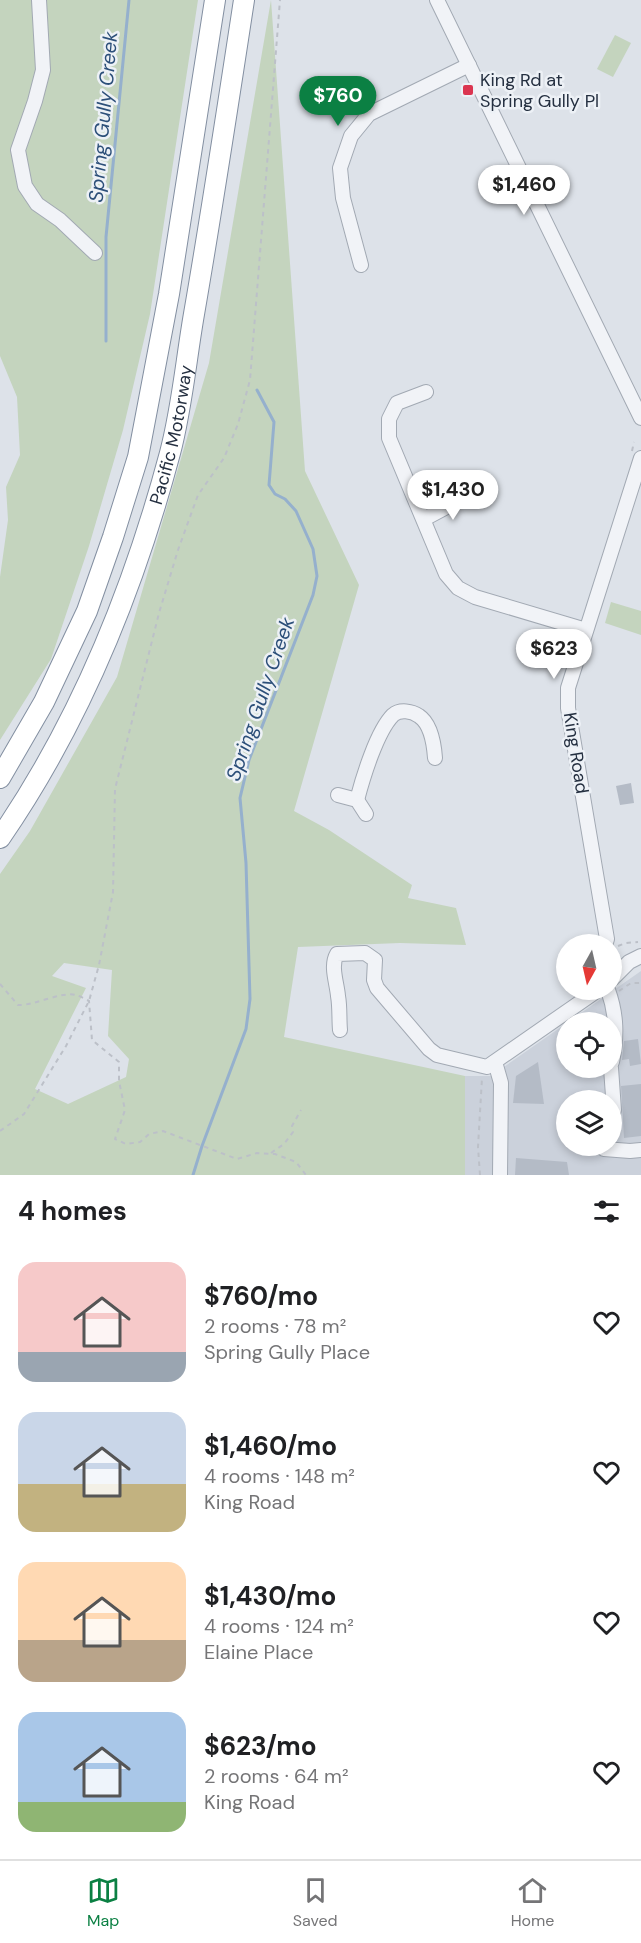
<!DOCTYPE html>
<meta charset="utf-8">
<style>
:root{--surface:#fff;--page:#f6f6f6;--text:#202124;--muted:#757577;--line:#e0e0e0;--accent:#0b8043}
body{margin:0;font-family:"DM Sans",sans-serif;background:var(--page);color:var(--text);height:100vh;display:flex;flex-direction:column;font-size:22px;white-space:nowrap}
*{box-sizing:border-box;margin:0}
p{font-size:20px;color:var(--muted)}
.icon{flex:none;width:33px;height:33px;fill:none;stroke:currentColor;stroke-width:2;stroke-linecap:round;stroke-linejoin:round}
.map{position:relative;height:1175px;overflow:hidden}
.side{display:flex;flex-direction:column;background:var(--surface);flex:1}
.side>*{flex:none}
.needle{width:39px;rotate:188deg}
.fabs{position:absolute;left:556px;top:934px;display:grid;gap:12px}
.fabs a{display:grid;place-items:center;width:66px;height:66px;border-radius:50%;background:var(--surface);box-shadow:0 3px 9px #0003;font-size:30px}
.price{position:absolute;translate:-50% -51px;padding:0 14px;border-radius:21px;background:#fff;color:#222;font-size:20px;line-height:39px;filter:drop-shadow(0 2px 3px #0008)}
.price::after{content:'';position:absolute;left:50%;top:36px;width:18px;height:14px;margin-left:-9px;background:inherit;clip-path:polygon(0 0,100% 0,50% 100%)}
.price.on{background:var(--accent);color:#fff}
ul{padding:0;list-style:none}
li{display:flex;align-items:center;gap:18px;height:150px;padding:0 18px}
li span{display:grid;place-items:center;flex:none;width:168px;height:120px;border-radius:18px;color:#555}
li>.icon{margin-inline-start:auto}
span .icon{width:72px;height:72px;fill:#fffc;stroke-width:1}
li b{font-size:26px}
h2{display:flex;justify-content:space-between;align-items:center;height:72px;padding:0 18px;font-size:26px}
.tabs{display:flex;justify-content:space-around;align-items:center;height:84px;border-top:2px solid var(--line);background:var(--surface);font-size:16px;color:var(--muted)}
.tabs a{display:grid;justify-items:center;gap:3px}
.tabs .on{color:var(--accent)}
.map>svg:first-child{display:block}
.built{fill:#cbd1db;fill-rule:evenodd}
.green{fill:#c4d4be;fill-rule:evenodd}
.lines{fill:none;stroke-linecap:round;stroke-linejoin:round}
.stream{stroke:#95b0cd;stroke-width:3}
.building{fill:#b4bbc6}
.minor-casing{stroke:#a2a9b3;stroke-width:16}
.highway-casing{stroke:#838fa1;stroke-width:22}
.path{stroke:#bcc0c8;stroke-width:2;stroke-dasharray:4.5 4.5;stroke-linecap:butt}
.minor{stroke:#f1f3f7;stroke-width:14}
.highway{stroke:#fff;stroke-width:20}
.poi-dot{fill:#db3550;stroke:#edf1f6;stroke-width:2}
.labels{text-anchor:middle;stroke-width:5;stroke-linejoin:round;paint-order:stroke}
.poi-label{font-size:18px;fill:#253041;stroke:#edf1f6;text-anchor:start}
.street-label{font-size:18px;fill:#253041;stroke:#edf1f6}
.water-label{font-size:20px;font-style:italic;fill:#2c4f79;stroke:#edf1f6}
</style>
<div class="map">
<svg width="641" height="1175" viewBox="0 0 641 1175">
<rect width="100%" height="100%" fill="#dde2e9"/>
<path class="built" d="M 641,971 L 641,1175 L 465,1175 L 465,1076 L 491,1076 ZM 567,1023 L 612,1023 L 612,1068 L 567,1068 ZM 567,1101 L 612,1101 L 612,1146 L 567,1146 Z"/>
<g class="green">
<path d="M 0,0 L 198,0 L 150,314 L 123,430 L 89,546 L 51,659 L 0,740 L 0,577 L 8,520 L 6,487 L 20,455 L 17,397 L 0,356 Z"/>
<path d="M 271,0 L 305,471 L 359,585 L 294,811 L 329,830 L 412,885 L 408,898 L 456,908 L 466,945 L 400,943 L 298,947 L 284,1037 L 465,1076 L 465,1175 L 0,1175 L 0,874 L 30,831 L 117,677 L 209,363 ZM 64,963 L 112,970 L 108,1036 L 129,1059 L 126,1077 L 68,1104 L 35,1089 L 86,988 L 52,976 Z"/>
<path d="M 615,35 L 631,43 L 613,77 L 597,69 Z"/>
<path d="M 611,602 L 641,611 L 641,635 L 605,623 Z"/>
</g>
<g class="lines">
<g class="stream">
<path d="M 106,341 L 106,237 L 129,0"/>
<path d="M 193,1175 L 202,1146 L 246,1029 L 250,999 L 246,863 L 240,798 L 249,760 L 313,595 L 317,576 L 313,549 L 296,511 L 285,499 L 275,494 L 269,485 L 274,422 L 257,390"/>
</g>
</g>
<g class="building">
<path d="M 631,783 L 634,803 L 620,805 L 616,786 Z"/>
<path d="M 638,1039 L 641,1064 L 630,1066 L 629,1059 L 622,1060 L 624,1041 Z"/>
<path d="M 538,1062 L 544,1104 L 513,1103 L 516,1076 Z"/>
<path d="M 641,1084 L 641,1136 L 624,1138 L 621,1086 Z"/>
<path d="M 516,1158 L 567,1162 L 569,1175 L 515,1175 Z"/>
</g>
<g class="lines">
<defs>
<g id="minor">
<path d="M 39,0 L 43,70 L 35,101 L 18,150 L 25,186 L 37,204 L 60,220 L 95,253"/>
<path d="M 437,0 L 641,418"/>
<path d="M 361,265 L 343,198 L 340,168 L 351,136 L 369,114 L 469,65"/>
<path d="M 426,392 L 397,403 L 389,419 L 389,438 L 446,574 L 458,588 L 475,597 L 586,630"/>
<path d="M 424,519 L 469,495"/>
<path d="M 338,795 L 357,800 L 366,814"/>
<path d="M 357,800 C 363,777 377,731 393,715 C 400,709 412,711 419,716 C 431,724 434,744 435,758"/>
<path d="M 605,945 L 607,939 L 568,708 L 568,688 L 641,458"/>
<path d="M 612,979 L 629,962 L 641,956"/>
<path d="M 608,990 C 617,1015 617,1037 612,1062"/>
<path d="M 340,1030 C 339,1019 340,1007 338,996 C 337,983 330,966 337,954 L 365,953 L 375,960 L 374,980 L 377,988 L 429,1049 L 437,1055 L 487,1067 L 598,990"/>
<path d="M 495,1062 L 501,1083 L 500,1175"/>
<path d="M 611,1068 L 614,1110 L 612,1115"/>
<path d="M 604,1146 L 604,1149 L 630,1151 L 641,1150"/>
</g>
<g id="highway">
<path d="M 0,778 L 44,702 L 87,611 L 113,537 L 138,457 L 169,294 L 215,0"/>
<path id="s1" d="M 0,838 C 80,722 134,588 170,453 C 182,408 186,360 194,314 C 212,210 228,105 244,0"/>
</g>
</defs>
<use href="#minor" class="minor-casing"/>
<use href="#highway" class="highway-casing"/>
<g class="path">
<path d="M 632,451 L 634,442"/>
<path d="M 618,946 L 626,943 L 638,942"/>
<path d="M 0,984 L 18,1005 C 33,1006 62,991 76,995 C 80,996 85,999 89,1001 L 92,1040 L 119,1062 L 119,1081 L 125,1110 L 115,1139 L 126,1144 L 140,1142 L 149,1134 L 163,1131 L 237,1159 L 257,1153 L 275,1154 L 296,1162 L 306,1175"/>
<path d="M 619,991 L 631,983 L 641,983"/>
<path d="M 0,1131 L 24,1114 L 66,1046 L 89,1001 L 99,965 L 113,892 L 115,789 L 159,613 L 178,550 L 198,495 L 224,458 L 238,424 L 250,380 L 280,0"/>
<path d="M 271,1153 L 284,1144 L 293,1132 L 292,1126 L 301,1110"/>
<path d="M 480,1175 L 478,1147 L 482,1078"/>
</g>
<use href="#minor" class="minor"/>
<use href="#highway" class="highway"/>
</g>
<rect class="poi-dot" x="462" y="84" width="12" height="12" rx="3"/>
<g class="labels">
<g class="poi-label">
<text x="480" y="86">King Rd at<tspan x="480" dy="21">Spring Gully Pl</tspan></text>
</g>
<g class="street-label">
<text dy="6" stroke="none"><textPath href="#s1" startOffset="441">Pacific Motorway</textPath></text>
<text transform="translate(576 753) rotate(81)" y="6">King Road</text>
</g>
<g class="water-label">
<text transform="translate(103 117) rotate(-85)" y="7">Spring Gully Creek</text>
<text transform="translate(260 699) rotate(-71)" y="7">Spring Gully Creek</text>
</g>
</g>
</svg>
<div class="fabs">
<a><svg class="needle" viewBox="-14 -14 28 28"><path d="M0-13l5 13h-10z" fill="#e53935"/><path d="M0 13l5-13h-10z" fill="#757577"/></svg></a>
<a><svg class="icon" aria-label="locate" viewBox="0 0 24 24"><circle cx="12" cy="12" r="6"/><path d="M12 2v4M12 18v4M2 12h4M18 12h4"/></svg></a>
<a><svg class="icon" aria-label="layers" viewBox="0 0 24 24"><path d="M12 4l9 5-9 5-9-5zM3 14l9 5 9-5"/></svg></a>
</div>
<b class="price on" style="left:338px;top:127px">$760</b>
<b class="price" style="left:524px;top:216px">$1,460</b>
<b class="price" style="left:453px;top:521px">$1,430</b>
<b class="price" style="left:554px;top:680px">$623</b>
</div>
<section class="side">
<h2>4 homes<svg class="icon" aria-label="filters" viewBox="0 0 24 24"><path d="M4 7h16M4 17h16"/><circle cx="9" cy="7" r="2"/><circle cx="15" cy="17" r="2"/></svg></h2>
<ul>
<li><span style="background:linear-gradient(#f6c9c9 75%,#9aa5b1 0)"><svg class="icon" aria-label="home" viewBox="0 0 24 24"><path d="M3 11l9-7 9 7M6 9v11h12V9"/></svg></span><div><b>$760/mo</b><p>2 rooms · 78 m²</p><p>Spring Gully Place</p></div><svg class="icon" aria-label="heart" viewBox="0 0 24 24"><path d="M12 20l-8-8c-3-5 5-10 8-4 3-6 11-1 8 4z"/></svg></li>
<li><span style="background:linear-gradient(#c9d6e8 60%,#c2b280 0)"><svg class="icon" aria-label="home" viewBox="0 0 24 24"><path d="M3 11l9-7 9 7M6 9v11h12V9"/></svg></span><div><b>$1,460/mo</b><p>4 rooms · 148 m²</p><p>King Road</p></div><svg class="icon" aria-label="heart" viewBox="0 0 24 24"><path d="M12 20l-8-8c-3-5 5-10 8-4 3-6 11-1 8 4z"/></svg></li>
<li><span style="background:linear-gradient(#ffd9b3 65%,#b9a48a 0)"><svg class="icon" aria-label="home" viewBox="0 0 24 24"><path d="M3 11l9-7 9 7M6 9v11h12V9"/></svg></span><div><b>$1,430/mo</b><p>4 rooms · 124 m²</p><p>Elaine Place</p></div><svg class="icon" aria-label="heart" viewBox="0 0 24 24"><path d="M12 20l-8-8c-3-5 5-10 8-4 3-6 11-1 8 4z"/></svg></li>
<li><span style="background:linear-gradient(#a9c7e8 75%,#8fb573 0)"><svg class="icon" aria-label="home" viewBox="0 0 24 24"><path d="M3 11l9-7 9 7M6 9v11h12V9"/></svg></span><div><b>$623/mo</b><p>2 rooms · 64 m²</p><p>King Road</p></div><svg class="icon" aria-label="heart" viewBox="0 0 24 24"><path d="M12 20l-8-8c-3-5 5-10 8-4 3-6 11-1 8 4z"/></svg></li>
</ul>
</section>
<nav class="tabs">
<a class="on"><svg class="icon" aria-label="map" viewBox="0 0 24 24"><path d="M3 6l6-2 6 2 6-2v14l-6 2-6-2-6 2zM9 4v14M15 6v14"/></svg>Map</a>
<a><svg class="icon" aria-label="saved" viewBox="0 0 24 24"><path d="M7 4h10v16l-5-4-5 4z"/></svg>Saved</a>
<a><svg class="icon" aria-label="home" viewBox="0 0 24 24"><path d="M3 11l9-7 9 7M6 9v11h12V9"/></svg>Home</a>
</nav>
